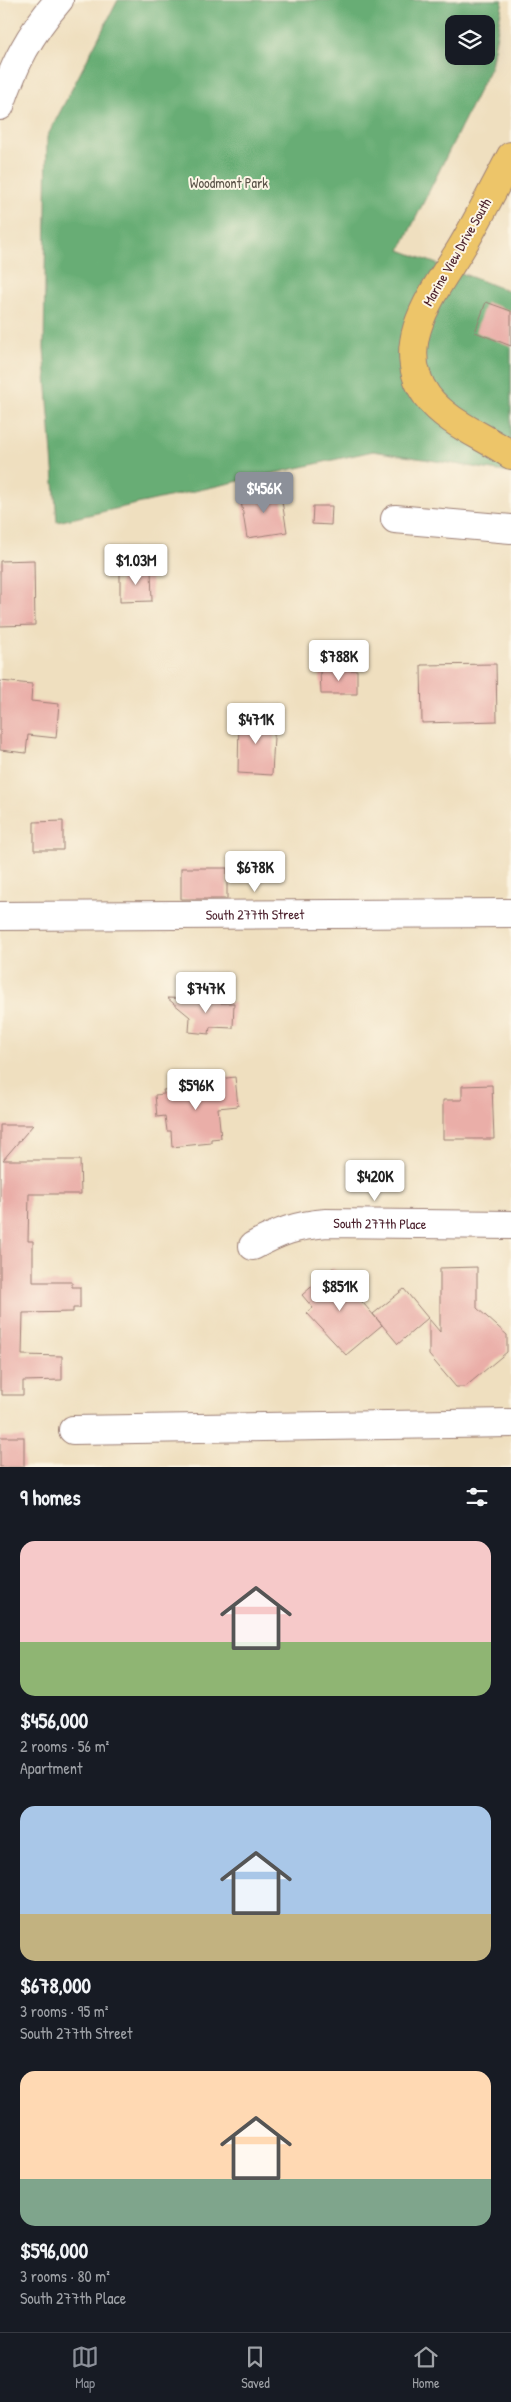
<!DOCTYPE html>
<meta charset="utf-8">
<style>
:root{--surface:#171b24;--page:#242831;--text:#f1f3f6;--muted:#9ea1a6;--line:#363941;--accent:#8c9099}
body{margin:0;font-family:"Patrick Hand",sans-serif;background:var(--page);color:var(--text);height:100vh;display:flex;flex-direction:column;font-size:19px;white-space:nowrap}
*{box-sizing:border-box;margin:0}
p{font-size:16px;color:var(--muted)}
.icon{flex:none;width:28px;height:28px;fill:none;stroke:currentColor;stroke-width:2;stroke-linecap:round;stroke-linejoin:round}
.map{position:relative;height:1467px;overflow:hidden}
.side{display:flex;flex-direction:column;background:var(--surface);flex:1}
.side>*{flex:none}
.controls{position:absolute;left:445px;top:15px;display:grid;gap:10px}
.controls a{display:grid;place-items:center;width:50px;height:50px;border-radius:10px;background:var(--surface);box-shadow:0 5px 20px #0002;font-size:25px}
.price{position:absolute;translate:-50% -42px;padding:0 11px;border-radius:5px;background:#fff;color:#222;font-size:16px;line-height:32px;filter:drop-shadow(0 1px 2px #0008)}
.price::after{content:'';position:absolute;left:50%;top:30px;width:15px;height:11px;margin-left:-8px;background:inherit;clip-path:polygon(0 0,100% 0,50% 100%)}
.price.selected{background:var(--accent);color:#fff}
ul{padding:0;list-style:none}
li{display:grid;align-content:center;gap:10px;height:265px;padding:0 20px}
li span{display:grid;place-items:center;height:155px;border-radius:15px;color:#555}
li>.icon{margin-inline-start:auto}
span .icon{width:90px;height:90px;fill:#fffc;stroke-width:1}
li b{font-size:21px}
h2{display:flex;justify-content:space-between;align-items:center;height:60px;padding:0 20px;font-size:21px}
.tabs{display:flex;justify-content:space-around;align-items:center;height:70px;border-top:1px solid var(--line);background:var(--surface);font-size:14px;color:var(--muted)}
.tabs a{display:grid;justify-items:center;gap:2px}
.tabs .selected{color:var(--accent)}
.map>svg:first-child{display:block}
.forest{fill:#67ad74;stroke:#586650;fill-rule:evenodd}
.building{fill:#eaaea8}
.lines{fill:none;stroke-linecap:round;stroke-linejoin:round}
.minor-casing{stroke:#9c7f75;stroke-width:30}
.major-casing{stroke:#9c7f75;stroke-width:30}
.minor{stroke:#fff;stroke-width:28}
.major{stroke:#edc569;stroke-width:28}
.labels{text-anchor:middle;stroke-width:4;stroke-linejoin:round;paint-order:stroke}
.park-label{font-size:14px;fill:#5a5247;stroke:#fcf5e5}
.street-label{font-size:14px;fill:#4a1f2b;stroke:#fcf5e5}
</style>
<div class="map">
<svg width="511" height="1467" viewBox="0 0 511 1467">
<rect width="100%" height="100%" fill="#fcf5e5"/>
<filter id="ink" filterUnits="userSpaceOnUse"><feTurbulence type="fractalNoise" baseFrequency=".02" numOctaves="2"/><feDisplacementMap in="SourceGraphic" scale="10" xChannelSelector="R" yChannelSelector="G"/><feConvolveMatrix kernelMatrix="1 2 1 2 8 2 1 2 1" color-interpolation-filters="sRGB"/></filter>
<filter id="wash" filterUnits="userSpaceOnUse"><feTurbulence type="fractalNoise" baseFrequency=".0096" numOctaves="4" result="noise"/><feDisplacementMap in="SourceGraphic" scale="20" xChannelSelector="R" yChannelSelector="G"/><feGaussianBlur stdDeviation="1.12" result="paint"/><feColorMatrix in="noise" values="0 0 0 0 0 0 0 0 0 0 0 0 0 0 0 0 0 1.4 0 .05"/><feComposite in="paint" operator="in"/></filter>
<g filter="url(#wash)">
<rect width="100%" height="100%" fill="#efdfbf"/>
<path class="forest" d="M 118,0 L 503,0 L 491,66 L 400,250 L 511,292 L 511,473 L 373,451 L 57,522 L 44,348 L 47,137 ZM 454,24 L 486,24 L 486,56 L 454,56 Z"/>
<g id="blocks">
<g class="building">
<path d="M 486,302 L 511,311 L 511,346 L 475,332 Z"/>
<path d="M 280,489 L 287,532 L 247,538 L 240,495 Z"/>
<path d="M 313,506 L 332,506 L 331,525 L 312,524 Z"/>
<path d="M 34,560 L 35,625 L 0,626 L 0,561 Z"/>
<path d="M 151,570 L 152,601 L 120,602 L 120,571 Z"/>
<path d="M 496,664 L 497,721 L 422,723 L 421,665 Z"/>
<path d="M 320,670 L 357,670 L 357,694 L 321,694 Z"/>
<path d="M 0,681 L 32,684 L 31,701 L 59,704 L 56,738 L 28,735 L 26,753 L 0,750 Z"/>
<path d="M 239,716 L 275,718 L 272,775 L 238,773 Z"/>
<path d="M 63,821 L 63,850 L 34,850 L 34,822 Z"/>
<rect x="181" y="868" width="46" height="31"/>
<path d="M 167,998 L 221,1000 L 221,1003 L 234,1003 L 233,1028 L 210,1027 L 209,1034 L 189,1032 L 190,1017 Z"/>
<path d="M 235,1077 L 238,1106 L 218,1108 L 221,1138 L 211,1139 L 211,1143 L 172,1147 L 171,1131 L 167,1131 L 165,1116 L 157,1117 L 155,1095 L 164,1094 L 163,1090 L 211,1085 L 210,1080 Z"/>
<path d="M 492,1085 L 494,1139 L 443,1139 L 443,1100 L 462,1100 L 462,1086 Z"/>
<path d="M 0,1125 L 33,1125 L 3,1160 L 80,1160 L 81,1194 L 29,1194 L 28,1241 L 33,1241 L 33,1282 L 72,1282 L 72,1287 L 80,1287 L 80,1308 L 73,1308 L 73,1312 L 23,1313 L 22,1355 L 62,1356 L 62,1380 L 23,1381 L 23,1395 L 2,1395 L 2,1391 L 0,1391 Z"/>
<path d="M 477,1267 L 477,1308 L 507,1335 L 507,1352 L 465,1387 L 456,1387 L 429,1355 L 429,1319 L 440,1332 L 440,1268 Z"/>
<path d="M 333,1268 L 382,1325 L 346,1355 L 307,1313 L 313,1308 L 302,1295 Z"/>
<path d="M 404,1289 L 428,1318 L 398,1344 L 373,1314 Z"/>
<rect x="0" y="1437" width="24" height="30"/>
</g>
</g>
</g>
<g filter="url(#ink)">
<use href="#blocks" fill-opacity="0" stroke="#9c7f75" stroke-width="1"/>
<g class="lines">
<defs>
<g id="minor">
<path d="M 0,106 C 15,62 29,35 59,0"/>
<path d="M 395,519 L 511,529"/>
<path id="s1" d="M 0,916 L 511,913"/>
<path id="s2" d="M 253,1246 C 281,1231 295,1226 326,1223 L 511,1225"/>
<path d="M 73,1430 L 511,1423"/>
</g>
<path id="major" d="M 511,156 C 494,188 478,220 460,250 C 433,293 391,346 427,396 C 447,423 484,436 511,455"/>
</defs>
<use href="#minor" class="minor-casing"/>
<use href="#major" class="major-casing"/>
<use href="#minor" class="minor"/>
<use href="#major" class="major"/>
</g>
</g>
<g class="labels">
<g class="park-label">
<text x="229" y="188">Woodmont Park</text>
</g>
<g class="street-label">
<text transform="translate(457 252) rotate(-60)" y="5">Marine View Drive South</text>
<text dy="5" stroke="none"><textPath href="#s1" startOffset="255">South 277th Street</textPath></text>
<text dy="5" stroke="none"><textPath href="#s2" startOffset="131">South 277th Place</textPath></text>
</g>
</g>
</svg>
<div class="controls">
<a><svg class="icon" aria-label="layers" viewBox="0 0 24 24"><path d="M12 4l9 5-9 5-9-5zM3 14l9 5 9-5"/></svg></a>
</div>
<b class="price selected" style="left:264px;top:514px">$456K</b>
<b class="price" style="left:136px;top:586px">$1.03M</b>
<b class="price" style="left:339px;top:682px">$788K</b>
<b class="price" style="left:256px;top:745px">$471K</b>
<b class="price" style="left:255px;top:893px">$678K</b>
<b class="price" style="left:206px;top:1014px">$747K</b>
<b class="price" style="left:196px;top:1111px">$596K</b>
<b class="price" style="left:375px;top:1202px">$420K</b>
<b class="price" style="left:340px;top:1312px">$851K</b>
</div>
<section class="side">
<h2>9 homes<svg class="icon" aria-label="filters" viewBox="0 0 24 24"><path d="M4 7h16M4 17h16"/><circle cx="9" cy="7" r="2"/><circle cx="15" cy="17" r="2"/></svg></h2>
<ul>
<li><span style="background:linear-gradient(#f6c9c9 65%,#8fb573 0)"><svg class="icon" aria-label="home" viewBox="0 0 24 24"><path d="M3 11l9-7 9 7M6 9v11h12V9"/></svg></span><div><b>$456,000</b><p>2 rooms · 56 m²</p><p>Apartment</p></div></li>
<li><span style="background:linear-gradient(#a9c7e8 70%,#c2b280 0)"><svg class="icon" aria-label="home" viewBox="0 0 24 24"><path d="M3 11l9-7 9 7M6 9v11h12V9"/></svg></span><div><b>$678,000</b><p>3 rooms · 95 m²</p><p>South 277th Street</p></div></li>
<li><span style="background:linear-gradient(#ffd9b3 70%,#7fa58c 0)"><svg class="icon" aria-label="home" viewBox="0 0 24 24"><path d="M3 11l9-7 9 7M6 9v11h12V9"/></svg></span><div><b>$596,000</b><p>3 rooms · 80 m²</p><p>South 277th Place</p></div></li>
</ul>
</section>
<nav class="tabs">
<a class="selected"><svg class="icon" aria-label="map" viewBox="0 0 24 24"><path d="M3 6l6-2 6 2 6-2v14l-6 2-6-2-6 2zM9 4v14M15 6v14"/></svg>Map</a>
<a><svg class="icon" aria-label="saved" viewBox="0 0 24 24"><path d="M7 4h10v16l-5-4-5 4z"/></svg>Saved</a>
<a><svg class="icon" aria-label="home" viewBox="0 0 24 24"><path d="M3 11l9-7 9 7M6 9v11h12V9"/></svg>Home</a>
</nav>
